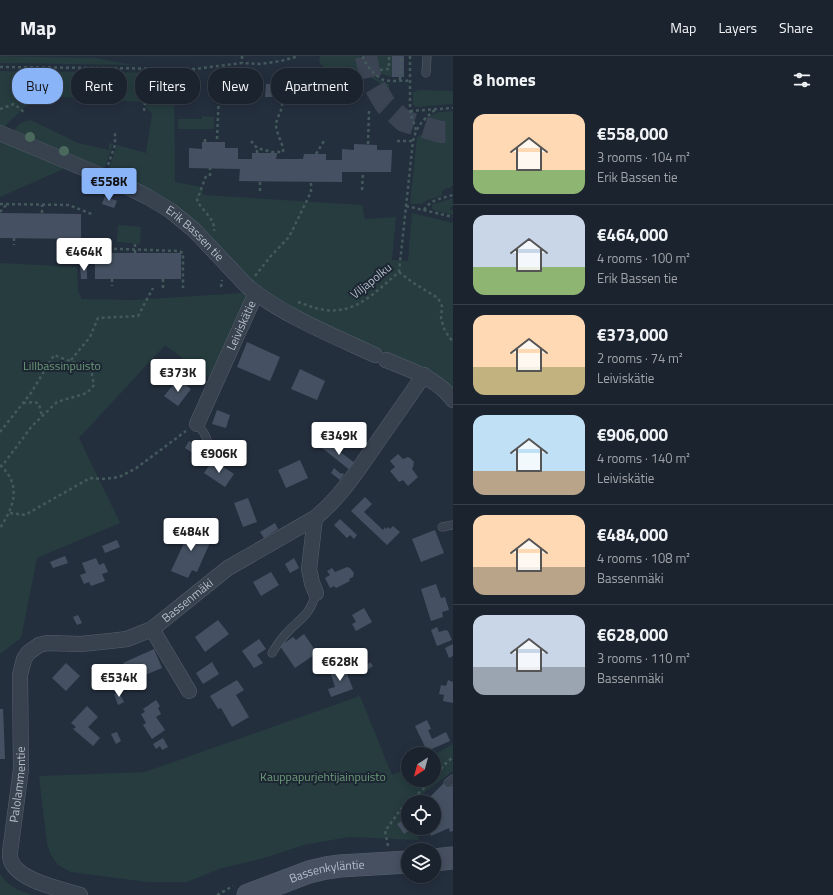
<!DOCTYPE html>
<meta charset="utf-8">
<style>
:root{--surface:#1b232e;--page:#242b36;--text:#f1f3f6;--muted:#a0a4aa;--line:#39404a;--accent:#8ab4f8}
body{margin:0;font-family:"Titillium Web",sans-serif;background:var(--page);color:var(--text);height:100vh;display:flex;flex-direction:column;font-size:15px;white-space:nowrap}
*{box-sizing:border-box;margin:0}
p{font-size:13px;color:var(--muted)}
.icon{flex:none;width:22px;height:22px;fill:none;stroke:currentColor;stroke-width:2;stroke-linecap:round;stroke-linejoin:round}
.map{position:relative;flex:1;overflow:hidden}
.sheet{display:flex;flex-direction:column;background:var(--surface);width:380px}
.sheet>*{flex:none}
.hud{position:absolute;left:12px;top:12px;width:380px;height:36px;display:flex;gap:8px}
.needle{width:26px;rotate:216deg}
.buttons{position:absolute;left:401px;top:691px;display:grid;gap:8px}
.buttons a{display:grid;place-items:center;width:40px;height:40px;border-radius:50%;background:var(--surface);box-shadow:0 2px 10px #0003,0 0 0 1px var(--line);font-size:20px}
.price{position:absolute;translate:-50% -34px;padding:0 9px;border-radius:4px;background:#fff;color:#222;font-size:13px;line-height:26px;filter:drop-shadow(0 1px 2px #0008)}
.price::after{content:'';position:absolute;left:50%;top:24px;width:12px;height:9px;margin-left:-6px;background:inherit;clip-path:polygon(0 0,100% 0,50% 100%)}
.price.selected{background:var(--accent);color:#111}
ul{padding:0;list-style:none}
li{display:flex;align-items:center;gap:12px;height:100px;padding:0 20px}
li+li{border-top:1px solid var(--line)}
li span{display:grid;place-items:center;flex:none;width:112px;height:80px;border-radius:12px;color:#555}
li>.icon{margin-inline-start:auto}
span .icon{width:48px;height:48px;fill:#fffc;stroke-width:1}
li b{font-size:17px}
h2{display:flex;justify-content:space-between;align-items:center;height:48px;padding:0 20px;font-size:17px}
.chip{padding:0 14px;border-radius:16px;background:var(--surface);box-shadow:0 2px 10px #0003,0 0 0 1px var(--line);font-size:14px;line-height:36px}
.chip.selected{background:var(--accent);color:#111}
header{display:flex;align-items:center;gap:24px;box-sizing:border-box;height:56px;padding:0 20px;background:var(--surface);border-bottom:1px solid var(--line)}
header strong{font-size:19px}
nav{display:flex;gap:22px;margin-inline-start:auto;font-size:14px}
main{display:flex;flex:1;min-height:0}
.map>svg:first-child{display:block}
.green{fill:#263c3f}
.building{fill:#455162}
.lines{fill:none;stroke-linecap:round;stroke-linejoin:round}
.secondary-tunnel{stroke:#3a4453;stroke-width:22;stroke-dasharray:22 11;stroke-linecap:butt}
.lane-casing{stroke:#565f6c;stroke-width:9}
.street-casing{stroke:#565f6c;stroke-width:16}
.secondary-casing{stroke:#565f6c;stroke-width:23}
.path{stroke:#44595c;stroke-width:2.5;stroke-dasharray:3 3;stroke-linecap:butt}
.lane{stroke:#38414e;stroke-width:8}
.street{stroke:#38414e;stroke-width:15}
.secondary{stroke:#465061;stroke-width:22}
.tree{fill:#4b6a5d}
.labels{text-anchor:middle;stroke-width:4;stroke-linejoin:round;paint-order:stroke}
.street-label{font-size:12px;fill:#b4bcc9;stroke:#1d2633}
.park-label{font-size:12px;fill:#6b9a76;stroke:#1d2633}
</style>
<header>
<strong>Map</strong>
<nav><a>Map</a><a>Layers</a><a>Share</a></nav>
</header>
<main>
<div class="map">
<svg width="453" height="839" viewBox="0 0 453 839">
<rect width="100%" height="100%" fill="#242f3e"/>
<g class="green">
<path d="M 0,0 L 95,2 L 133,9 L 0,7 Z"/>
<path d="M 320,0 L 360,0 C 363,15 376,23 389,28 L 389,33 L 367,19 L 335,20 L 327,15 L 319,6 Z"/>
<path d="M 367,0 L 392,0 L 392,21 C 381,19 369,11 367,0 Z"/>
<path d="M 0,15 L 174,17 L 175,126 L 202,131 L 203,139 L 362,149 L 365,163 L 396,161 L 392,204 L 408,205 L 412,157 L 453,167 L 453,338 L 421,311 L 303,262 L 260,234 L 204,176 L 108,115 L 117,89 L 146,97 L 152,58 L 141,46 L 45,40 L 26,50 L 3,72 L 0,71 Z"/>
<path d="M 420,34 L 453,35 L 453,48 L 416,51 L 413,49 L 413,36 Z"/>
<path d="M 453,55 L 453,130 L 451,130 L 451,132 L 447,132 L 442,135 L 442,137 L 443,139 L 428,144 L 422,148 L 410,148 L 417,81 L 432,71 L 433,67 L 430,61 L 431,59 L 439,56 Z"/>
<path d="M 202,60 L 214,61 L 214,73 L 178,73 L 178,63 L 202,63 Z"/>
<path d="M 31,64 L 78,87 L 109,94 L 109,87 L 113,88 L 104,114 L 14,77 C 16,68 23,65 31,64 Z"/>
<path d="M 0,84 L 66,112 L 0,141 Z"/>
<path d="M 453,142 L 453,150 L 450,152 L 450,154 L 453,154 L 453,159 L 436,155 L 432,153 L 432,149 L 434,148 Z"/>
<path d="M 118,169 L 141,171 L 140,188 L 117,186 Z"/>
<path d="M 0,207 L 77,211 L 78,236 L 82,243 L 133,244 L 243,237 L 247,240 L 209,322 L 165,289 L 79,382 L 120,467 L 37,502 L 21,582 L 0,598 Z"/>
<path d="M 360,640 L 392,719 L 408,712 L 408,724 L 434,724 L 434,699 L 453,688 L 453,715 L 412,746 L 408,746 L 408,772 L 415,772 L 419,784 L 349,781 L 304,789 L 264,802 L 219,813 L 187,826 L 147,826 L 71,816 L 58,809 L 51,799 L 47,788 L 39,720 L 145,716 Z"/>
<path d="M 0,818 C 9,831 19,835 33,839 L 0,839 Z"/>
</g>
<g class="building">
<rect x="392" y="0" width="12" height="21"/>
<path d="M 307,27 L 316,28 L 315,40 L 306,40 Z"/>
<path d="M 266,28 L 273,28 L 272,41 L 265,41 Z"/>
<circle cx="282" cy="38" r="3.5"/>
<path d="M 202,86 L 225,86 L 225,92 L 238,92 L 238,103 L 252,103 L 252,97 L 277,97 L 276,103 L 303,103 L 304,98 L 326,98 L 326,104 L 342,104 L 342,93 L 354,94 L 354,88 L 377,89 L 377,94 L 392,94 L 391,116 L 342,116 L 342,126 L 239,125 L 240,113 L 189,112 L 189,92 L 202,93 Z"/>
<path d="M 105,140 L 117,145 L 114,152 L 102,148 Z"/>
<path d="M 0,157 L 81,158 L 81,183 L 0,182 Z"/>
<rect x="95" y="197" width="86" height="26"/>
<path d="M 80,209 L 87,209 L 87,223 L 81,223 Z"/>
<path d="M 247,286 L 280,301 L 270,325 L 237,311 Z"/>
<path d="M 300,313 L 325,325 L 317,344 L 291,333 Z"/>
<path d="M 178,323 L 191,333 L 178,350 L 164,340 Z"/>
<path d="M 217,354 L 230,359 L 226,372 L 212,368 Z"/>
<path d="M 348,366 L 351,369 L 352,368 L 362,376 L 357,383 L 354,381 L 351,386 L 343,380 L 347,375 L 344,371 Z"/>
<path d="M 189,385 L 198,390 L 197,391 L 200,393 L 196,399 L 185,392 Z"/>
<path d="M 326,385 L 356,408 L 351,415 L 321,391 Z"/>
<path d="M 398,398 L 403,403 L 408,401 L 410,402 L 414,406 L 413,411 L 412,413 L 418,421 L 408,430 L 403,424 L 399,426 L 390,415 L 395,411 L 390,405 Z"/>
<path d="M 213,404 L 234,418 L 225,431 L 204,417 Z"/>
<path d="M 300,404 L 308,422 L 286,432 L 278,414 Z"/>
<path d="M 334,412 L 341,418 L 342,417 L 344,418 L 340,424 L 331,417 Z"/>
<path d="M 365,441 L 372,448 L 364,456 L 383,474 L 385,471 L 386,473 L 388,471 L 390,473 L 393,470 L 400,476 L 387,489 L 351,455 Z"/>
<path d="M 248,442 L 257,466 L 243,471 L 234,447 Z"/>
<path d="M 340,463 L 357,479 L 354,483 L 350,479 L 347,482 L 334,469 Z"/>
<path d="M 275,467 L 278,473 L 264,482 L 260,476 Z"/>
<path d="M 185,469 L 212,482 L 197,516 L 192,514 L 188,522 L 171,515 L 184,487 L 178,484 Z"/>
<path d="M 435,474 L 444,497 L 421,506 L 412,483 Z"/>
<path d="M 117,484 L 120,491 L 105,497 L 102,490 Z"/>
<path d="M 65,500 L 68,507 L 53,512 L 50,506 Z"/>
<path d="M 96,502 L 99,509 L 104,507 L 108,516 L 102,518 L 105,525 L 91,530 L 89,526 L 84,528 L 80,519 L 86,517 L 82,507 Z"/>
<path d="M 294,502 L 299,512 L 290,517 L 285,508 Z"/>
<path d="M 347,511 L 350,512 L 354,517 L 353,521 L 349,523 L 350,525 L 336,532 L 334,530 L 330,532 L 325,522 L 330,519 L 327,515 L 332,512 L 335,516 Z"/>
<path d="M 271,516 L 279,529 L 261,540 L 253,526 Z"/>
<path d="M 436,528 L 441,542 L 445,541 L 449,554 L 442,556 L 443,561 L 431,565 L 421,533 Z"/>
<path d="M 364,552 L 372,566 L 356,575 L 352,568 L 356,566 L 352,559 Z"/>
<path d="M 78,559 L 82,567 L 77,569 L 73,561 Z"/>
<path d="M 218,564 L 229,578 L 205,596 L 195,581 Z"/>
<path d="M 437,571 L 439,576 L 446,574 L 448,575 L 452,584 L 437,590 L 431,574 Z"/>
<path d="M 304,578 L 317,597 L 295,612 L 280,590 L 293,581 L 296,584 Z"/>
<path d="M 259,583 L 266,593 L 257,599 L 263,607 L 254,612 L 242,595 Z"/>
<path d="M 453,588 L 453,600 L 449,602 L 445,592 Z"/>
<path d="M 154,593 L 162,612 L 131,625 L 123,607 Z"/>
<path d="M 363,600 L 368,608 L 370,606 L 373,610 L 364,616 L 356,604 Z"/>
<path d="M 212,606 L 219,618 L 203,628 L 196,617 Z"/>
<path d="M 66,607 L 80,620 L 66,635 L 52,622 Z"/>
<path d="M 344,610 L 353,633 L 331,641 L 328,633 L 335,631 L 330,615 Z"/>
<path d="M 237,624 L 244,634 L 236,639 L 249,661 L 232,671 L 221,652 L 218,653 L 210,640 Z"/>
<path d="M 448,624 L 453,626 L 453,647 L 443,645 L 444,639 L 439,638 L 441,629 L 446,630 Z"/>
<path d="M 119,636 L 124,646 L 118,649 L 114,638 Z"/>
<path d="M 156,644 L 160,650 L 158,652 L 161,658 L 156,661 L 165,674 L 152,683 L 143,669 L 146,667 L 141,658 L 145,656 L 143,653 Z"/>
<path d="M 87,650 L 98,661 L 88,671 L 100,682 L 93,690 L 73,673 L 76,671 L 71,667 Z"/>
<path d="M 0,653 L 3,653 L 5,703 L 0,703 Z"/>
<path d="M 427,664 L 431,673 L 428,674 L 432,683 L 446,676 L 450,685 L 427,695 L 415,670 Z"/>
<path d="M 117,676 L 121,685 L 116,688 L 111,678 Z"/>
<path d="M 163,682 L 168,691 L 162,694 L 160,690 L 156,693 L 153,688 Z"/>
<path d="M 444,727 L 450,731 L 453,730 L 453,775 L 450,776 L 449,772 L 431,780 L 428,772 L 434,772 L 434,746 L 425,746 Z"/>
<path d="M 407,761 L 408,763 L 408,772 L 413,772 L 404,778 L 397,768 Z"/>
</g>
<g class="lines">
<path class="secondary-tunnel" d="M 366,0 L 371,24 L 385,48 L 404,65 L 440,76 L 453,76"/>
<defs>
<g id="lane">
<path d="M 426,17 L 427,0"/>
<path d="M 197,368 C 208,380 208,385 209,401"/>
<path d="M 442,471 L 453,469"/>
<path d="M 272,597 C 276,591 280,584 285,579 C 300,561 309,562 316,537"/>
<path d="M 448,727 L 453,723"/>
</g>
<g id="street">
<path id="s1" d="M 0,77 L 126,130 L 148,141 L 171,155 L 194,174 L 247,230 C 282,259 334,280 375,299"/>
<path d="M 386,304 C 410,314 437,322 453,344"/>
<path id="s2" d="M 197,368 L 256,237"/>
<path d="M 315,462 L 309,513 L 312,527 L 316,537"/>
<path d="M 152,573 L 189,635"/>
<path id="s3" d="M 80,839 C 61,833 19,825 11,805 C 10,803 10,799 10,796 L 21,713 L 20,619 L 24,603 L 28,597 L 39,589 L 47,587 L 81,588 L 110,585 L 127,583 L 152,573 L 228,512 L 315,462 C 340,442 358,414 376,388 C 392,365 408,342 424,319"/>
</g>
<g id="secondary">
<path d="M 434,804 L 453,802"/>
<path id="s4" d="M 248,839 L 309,816 L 326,812 L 340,810 L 408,806"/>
</g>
</defs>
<use href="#lane" class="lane-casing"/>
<use href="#street" class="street-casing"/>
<use href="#secondary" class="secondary-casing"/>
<g class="path">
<path d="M 242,0 L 242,7"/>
<path d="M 363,0 C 364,8 376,21 384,24 C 391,26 402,24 410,25"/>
<path d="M 410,0 L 410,55 L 416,74"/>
<path d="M 0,11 L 195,13 L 242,7 L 260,8 L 281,5 L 299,0"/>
<path d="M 380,14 L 389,13 L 389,0"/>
<path d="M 400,24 L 401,0"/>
<path d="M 0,53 L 14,48 L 25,57"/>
<path d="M 144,55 L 145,47 L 159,27 L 162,14"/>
<path d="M 410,55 L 453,52"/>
<path d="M 217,83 L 219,37"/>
<path d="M 251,85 L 257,92 L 272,96 L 283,96 C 284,89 276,77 276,69 C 276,62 282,56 282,48"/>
<path d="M 397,85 L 413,85"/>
<path d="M 205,86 L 205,83"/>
<path d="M 368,88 L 369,55"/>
<path d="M 257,97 L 257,92"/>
<path d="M 316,98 L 324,85"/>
<path d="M 108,109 L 115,89 L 115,77"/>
<path d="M 206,120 L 197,144 C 201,154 216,163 214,175"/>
<path d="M 210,120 L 210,112"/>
<path d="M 362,134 L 363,116"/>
<path d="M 260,135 L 260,125"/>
<path d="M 0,148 L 69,149 L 94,159"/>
<path d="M 406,150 L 453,161"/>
<path d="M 424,154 C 430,144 442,142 453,139"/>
<path d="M 0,156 L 7,148"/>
<path d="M 42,157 L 42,149"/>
<path d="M 14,182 L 14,189"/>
<path d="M 63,191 L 63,183"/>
<path d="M 90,192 L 179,195 L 183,197 L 183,232"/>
<path d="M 135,197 L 135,188"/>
<path d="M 399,216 L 412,226 L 438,242 L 442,250 L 441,263 L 445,275 L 453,286"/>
<path d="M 255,220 L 270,201 L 289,181 L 311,136 L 311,126"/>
<path d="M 112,223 L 112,230"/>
<path d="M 163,223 L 163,232"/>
<path d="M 221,231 L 222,224"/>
<path d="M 298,246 C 307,249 316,253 325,254 C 357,258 376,235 399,216 L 413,85 C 417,69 423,64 436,53"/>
<path d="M 71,304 L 90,281 L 98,262 L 138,260 L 153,232"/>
<path d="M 23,347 L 35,346 L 39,348 L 42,360"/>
<path d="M 0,376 L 31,337 L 54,299 L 91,313 L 94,329 L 87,337 L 57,346 L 32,370 L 2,410"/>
<path d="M 0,409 C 22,429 14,451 0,472"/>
<path d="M 10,457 L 25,459 L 90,422 L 104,423 L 119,421 L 135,413 L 186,375"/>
<path d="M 434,723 L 444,709 L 453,701"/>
<path d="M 409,746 L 433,724"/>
<path d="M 388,790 L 385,775 L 401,753 L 408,747"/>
<path d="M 217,839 L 233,830"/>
</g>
<use href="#lane" class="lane"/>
<use href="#street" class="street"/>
<use href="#secondary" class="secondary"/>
</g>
<g class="tree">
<circle cx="30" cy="81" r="5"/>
<circle cx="64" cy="95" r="5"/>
</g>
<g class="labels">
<g class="street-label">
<text dy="4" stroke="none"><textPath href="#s1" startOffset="221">Erik Bassen tie</textPath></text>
<text transform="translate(371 225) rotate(-39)" y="4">Viljapolku</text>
<text dy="4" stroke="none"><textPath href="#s2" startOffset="108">Leiviskätie</textPath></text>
<text dy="4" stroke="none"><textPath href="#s3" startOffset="464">Bassenmäki</textPath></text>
<text dy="4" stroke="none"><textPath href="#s3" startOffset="156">Palolammentie</textPath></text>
<text dy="4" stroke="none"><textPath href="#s4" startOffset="83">Bassenkyläntie</textPath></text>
</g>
<g class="park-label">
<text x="62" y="314">Lillbassinpuisto</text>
<text x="323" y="725">Kauppapurjehtijainpuisto</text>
</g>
</g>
</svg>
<div class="buttons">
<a><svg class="needle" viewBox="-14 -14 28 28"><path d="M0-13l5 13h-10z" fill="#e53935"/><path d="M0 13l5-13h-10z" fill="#a0a4aa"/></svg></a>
<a><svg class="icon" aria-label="locate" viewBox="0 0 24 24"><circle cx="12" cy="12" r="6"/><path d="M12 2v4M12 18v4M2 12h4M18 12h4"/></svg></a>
<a><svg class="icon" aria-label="layers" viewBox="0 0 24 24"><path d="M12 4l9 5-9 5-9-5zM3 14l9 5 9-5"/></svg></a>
</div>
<b class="price selected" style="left:109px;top:146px">€558K</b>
<b class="price" style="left:84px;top:216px">€464K</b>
<b class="price" style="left:178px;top:337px">€373K</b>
<b class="price" style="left:339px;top:400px">€349K</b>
<b class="price" style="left:219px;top:418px">€906K</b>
<b class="price" style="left:191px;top:496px">€484K</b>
<b class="price" style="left:340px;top:626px">€628K</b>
<b class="price" style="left:119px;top:642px">€534K</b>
<div class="hud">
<a class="chip selected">Buy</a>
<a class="chip">Rent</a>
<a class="chip">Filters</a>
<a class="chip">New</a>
<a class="chip">Apartment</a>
</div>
</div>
<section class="sheet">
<h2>8 homes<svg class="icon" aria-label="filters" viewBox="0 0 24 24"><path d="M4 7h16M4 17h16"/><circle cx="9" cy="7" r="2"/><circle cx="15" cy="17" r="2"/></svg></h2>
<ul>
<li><span style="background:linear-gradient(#ffd9b3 70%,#8fb573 0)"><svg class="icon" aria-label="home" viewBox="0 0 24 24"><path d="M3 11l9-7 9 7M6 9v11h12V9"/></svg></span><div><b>€558,000</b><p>3 rooms · 104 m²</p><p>Erik Bassen tie</p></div></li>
<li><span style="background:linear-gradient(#c9d6e8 65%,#8fb573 0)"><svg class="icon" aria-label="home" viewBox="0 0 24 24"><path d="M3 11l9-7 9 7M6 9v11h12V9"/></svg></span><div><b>€464,000</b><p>4 rooms · 100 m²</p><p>Erik Bassen tie</p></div></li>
<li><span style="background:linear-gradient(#ffd9b3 65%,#c2b280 0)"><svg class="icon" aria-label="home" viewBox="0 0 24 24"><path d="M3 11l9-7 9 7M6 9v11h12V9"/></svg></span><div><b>€373,000</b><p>2 rooms · 74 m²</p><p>Leiviskätie</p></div></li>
<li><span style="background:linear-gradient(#bfe0f5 70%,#b9a48a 0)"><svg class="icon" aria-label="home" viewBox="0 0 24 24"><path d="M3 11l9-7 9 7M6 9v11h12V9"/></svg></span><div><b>€906,000</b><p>4 rooms · 140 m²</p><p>Leiviskätie</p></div></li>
<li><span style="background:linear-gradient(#ffd9b3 65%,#b9a48a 0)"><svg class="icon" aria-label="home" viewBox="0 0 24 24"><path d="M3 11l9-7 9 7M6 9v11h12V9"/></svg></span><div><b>€484,000</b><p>4 rooms · 108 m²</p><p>Bassenmäki</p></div></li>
<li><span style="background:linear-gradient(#c9d6e8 65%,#9aa5b1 0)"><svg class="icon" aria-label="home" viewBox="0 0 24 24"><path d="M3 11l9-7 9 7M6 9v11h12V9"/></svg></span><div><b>€628,000</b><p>3 rooms · 110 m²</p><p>Bassenmäki</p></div></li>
</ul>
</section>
</main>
